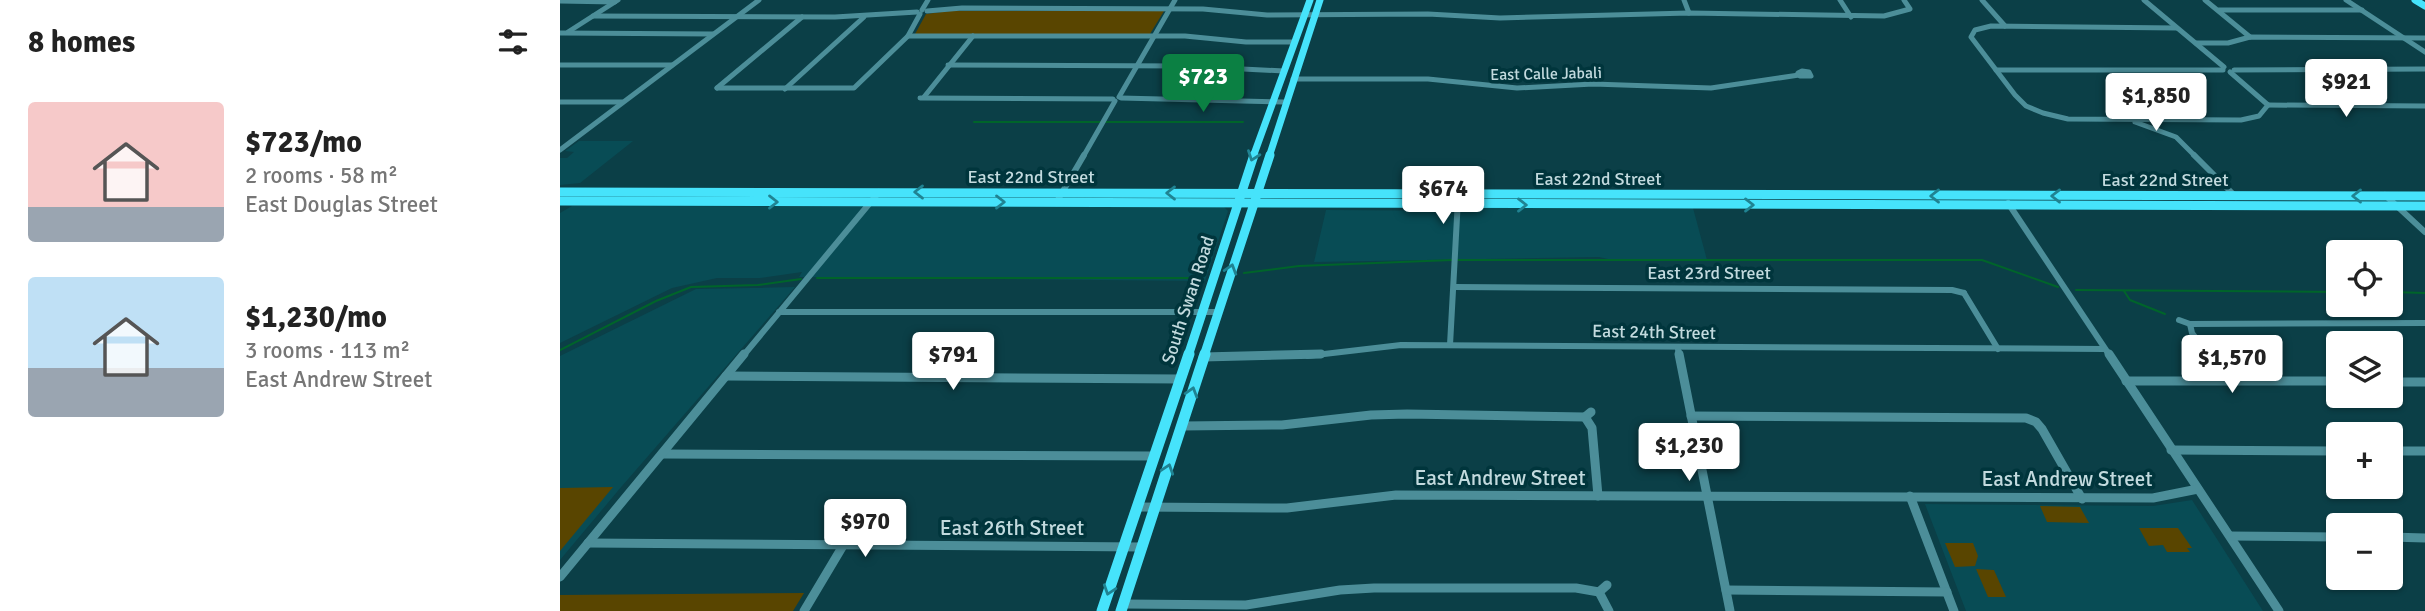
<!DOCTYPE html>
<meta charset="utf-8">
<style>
:root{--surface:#fff;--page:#f2f2f2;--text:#222;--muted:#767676;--accent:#0b8043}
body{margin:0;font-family:Signika,sans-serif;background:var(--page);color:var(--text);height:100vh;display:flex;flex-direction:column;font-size:26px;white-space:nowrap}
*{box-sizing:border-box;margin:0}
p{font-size:23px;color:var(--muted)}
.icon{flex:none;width:38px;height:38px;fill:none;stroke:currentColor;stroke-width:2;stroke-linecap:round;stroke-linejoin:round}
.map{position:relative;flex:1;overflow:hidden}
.details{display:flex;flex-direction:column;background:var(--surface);width:560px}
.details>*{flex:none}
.buttons{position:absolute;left:1766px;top:240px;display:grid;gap:14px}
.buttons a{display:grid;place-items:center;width:77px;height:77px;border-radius:7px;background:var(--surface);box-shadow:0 2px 5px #0004;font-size:35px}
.price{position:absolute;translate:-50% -60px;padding:0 16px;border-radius:7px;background:#fff;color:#222;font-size:23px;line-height:46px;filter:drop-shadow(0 2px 4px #0008)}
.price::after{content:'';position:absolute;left:50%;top:42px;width:21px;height:16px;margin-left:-10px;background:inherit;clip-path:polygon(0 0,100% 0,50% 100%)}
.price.current{background:var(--accent);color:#fff}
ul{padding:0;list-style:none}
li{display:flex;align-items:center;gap:21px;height:175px;padding:0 28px}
li span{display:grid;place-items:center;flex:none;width:196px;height:140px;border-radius:7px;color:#555}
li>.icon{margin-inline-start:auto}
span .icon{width:84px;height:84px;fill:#fffc;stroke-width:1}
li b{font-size:30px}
h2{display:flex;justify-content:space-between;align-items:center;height:84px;padding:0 28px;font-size:30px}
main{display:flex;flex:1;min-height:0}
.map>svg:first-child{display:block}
.built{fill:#084c55}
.green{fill:#594500}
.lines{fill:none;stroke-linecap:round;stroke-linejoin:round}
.stream{stroke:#00642a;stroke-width:2}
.minor-far2{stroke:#4c8e99;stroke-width:5}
.minor-far1{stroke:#4c8e99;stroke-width:6}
.minor{stroke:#4c8e99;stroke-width:9}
.major-far2{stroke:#46e3fb;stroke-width:7}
.major-far1{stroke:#46e3fb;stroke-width:9}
.major{stroke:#46e3fb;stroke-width:11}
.oneway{stroke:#208392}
.labels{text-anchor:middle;stroke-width:7;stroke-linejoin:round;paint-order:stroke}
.far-street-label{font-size:16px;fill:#c2dade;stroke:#00353c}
.street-label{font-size:18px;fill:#c2dade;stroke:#00353c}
.near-street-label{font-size:21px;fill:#c2dade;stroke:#00353c}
</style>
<main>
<section class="details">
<h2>8 homes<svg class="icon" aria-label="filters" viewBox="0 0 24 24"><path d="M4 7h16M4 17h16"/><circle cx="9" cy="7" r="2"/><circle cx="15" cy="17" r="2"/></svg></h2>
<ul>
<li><span style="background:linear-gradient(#f6c9c9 75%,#9aa5b1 0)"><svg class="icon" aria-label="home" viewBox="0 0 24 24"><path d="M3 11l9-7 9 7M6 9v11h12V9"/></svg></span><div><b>$723/mo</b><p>2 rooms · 58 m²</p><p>East Douglas Street</p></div></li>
<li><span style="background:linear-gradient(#bfe0f5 65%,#9aa5b1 0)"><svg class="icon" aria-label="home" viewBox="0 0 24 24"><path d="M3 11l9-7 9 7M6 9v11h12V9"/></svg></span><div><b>$1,230/mo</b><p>3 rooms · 113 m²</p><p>East Andrew Street</p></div></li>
</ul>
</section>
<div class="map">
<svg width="1865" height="611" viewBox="0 0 1865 611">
<rect width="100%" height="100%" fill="#0b3f47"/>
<g class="built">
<path d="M 19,141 L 73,141 L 20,183 L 0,185 L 0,158 L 7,158 L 14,152 L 5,151 Z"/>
<path d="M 12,206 L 664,207 L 668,211 L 645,281 L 239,277 L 242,272 L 200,278 L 157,278 L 112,288 L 0,343 L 0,213 Z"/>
<path d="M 908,208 L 1133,208 L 1147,260 L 1048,259 L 1039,257 L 754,262 L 766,210 L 905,211 Z"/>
<path d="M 235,287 L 62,486 L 0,560 L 0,356 L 136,289 Z"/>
<path d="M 1632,500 L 1703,611 L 1406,611 L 1365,504 L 1593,506 Z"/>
</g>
<g class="green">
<path d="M 390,11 L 604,11 L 590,34 L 355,34 L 366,14 Z"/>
<path d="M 53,487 L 0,551 L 0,488 Z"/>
<path d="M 1480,506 L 1520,507 L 1529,523 L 1487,522 Z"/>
<path d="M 1579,528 L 1618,528 L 1632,548 L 1627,548 L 1630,552 L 1607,552 L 1603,545 L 1589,546 Z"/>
<path d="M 1385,543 L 1413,543 L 1418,556 L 1415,566 L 1395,567 Z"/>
<path d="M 1416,569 L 1434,570 L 1446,597 L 1428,597 Z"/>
<path d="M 244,593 L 233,611 L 0,611 L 0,595 Z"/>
</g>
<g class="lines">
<g class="stream">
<path d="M 414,122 L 683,122"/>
<path d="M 898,260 L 1422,260 L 1498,287"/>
<path d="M 684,273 L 739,266 L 892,260"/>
<path d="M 257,278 L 639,278"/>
<path d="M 1516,290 L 1778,292"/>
<path d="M 1564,291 L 1570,300 L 1605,314"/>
<path d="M 1830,292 L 1865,293"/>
<path d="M 0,350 L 96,301 L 131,287 L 198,285 L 241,279"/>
</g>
<g class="minor-far2">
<path d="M 1124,0 L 1129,13"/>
<path d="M 1280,0 L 1291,17"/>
<path d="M 1422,0 L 1445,26"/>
<path d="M 1584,0 L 1664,67"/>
<path d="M 1645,0 L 1690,37"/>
<path d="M 1786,0 L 1865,52"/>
<path d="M 0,1 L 55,2"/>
<path d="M 362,10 L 368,0"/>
<path d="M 1659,10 L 1802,10"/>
<path d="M 367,11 L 402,8 L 643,9 L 707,15 L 868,14 L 940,18 L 1129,13 L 1324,16 L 1350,9 L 1344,0"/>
<path d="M 33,16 L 275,17 L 357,12"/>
<path d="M 1617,28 L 1431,26 L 1415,30 L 1411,37 L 1455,95 L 1466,106 L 1483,113 L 1508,119 L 1681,120 L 1699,116 L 1708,105"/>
<path d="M 8,32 L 58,0"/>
<path d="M 0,33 L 153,34"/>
<path d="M 348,36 L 625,36 L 686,42 L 733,42"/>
<path d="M 1636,43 L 1668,43 L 1690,37 L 1865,38"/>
<path d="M 0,65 L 112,65"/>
<path d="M 388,65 L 624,66 L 724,71"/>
<path d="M 1436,70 L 1663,70"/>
<path d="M 1674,70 L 1865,69"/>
<path d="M 1242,71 L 1249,72 L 1251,76 L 1240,76 L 1238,73 Z"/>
<path d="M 1670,72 L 1708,105"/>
<path d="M 733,79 L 868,79 L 957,88 L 1033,84 L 1151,88 L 1239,75"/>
<path d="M 157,88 L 294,88 L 348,36 L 360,14"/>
<path d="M 157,88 L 242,17"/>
<path d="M 225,89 L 304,17"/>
<path d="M 364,97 L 413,36"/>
<path d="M 559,97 L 615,0"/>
<path d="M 360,98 L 553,99"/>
<path d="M 561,98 L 725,102"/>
<path d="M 0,102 L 62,102"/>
<path d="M 1708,105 L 1865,106"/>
<path d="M 1575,122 L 1616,137 L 1636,157"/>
<path d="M 0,150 L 199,0"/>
<path d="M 523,157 L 555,101"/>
</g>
<g class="minor-far1">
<path d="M 1634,155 L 1676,197"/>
<path d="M 1825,195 L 1865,232"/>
<path d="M 496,203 L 524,155"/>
<path d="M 1448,203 L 1550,356"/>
<path d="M 894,287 L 1392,290 L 1404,293"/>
<path d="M 1404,293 L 1438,349"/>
<path d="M 219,312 L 657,312"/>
<path d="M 1619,320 L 1630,324"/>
<path d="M 890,345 L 898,199"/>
<path d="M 1118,349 L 1119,356"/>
<path d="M 183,356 L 319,192"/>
<path d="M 747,356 L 841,345 L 1544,349"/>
<path d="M 1650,356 L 1632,333 L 1630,324 L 1865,323"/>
</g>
<g class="minor">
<path d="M 1119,354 L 1170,611"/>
<path d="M 1549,354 L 1719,611"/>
<path d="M 1649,354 L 1670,381"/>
<path d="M 643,357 L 761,354"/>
<path d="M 166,376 L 621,379"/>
<path d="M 1566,381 L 1778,381"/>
<path d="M 1830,382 L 1865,382"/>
<path d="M 1031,412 L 1025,417 L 1032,428 L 1038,496"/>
<path d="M 1131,416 L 1466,418 L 1476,422 L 1482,429 L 1522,499"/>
<path d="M 622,426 L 722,425 L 811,415 L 847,414 L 1025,417"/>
<path d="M 1611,450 L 1778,451"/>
<path d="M 1830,451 L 1865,451"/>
<path d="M 102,454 L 595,456"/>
<path d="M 1350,496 L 1394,611"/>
<path d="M 578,507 L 727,508 L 836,495 L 1593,498 L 1638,489"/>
<path d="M 1670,536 L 1778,537"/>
<path d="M 1830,537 L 1865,538"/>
<path d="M 28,543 L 582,547"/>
<path d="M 0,577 L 184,354"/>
<path d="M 1047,585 L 1039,592 L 1049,611"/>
<path d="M 1166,590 L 1387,592"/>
<path d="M 564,604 L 686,605 L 780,590 L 814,588 L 1016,588 L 1039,592"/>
<path d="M 244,611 L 284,544"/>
</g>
<g class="major-far2">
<path d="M 1855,0 L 1865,6"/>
<path d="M 693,157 L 750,0"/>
<path d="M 709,157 L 760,0"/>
</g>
<g class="major-far1">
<path d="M 0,192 L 1865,196"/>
<path d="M 0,201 L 1865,206"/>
<path d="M 628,356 L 694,155"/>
<path d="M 644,356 L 710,155"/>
</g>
<g class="major">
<path d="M 542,611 L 629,354"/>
<path d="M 561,611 L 645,354"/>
</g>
</g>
<defs><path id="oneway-chevron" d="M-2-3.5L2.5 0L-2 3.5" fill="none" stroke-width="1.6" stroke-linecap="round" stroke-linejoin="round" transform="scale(1.75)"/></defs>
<g class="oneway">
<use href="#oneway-chevron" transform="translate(693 156) rotate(110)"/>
<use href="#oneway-chevron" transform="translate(359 192) rotate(-180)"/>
<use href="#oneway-chevron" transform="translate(611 193) rotate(-180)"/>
<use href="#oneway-chevron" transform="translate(1375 196) rotate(-180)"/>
<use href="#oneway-chevron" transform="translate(1496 196) rotate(180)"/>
<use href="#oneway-chevron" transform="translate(1797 196) rotate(180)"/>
<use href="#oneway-chevron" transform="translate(213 202)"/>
<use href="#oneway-chevron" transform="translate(440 202)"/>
<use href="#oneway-chevron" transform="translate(962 205)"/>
<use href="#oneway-chevron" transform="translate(1189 205)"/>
<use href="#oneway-chevron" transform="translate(671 269) rotate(-73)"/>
<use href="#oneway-chevron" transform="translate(632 392) rotate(-73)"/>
<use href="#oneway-chevron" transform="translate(608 469) rotate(-72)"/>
<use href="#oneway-chevron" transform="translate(549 590) rotate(108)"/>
</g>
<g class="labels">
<g class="far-street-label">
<text transform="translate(986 73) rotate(-1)" y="6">East Calle Jabali</text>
</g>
<g class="street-label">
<text x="471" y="183">East 22nd Street</text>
<text x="1038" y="185">East 22nd Street</text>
<text x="1605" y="186">East 22nd Street</text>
<text x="1149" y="279">East 23rd Street</text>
<text transform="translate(628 300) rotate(-72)" y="6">South Swan Road</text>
<text transform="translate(1094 332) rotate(1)" y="6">East 24th Street</text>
</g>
<g class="near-street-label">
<text x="940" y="485">East Andrew Street</text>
<text x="1507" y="486">East Andrew Street</text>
<text x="452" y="535">East 26th Street</text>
</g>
</g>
</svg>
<div class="buttons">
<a><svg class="icon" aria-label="locate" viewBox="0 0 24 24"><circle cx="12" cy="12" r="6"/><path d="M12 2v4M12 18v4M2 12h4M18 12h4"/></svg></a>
<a><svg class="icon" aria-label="layers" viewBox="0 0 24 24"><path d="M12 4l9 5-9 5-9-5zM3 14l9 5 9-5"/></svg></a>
<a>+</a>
<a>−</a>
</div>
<b class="price current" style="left:643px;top:114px">$723</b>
<b class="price" style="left:1786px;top:119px">$921</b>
<b class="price" style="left:1596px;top:133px">$1,850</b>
<b class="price" style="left:883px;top:226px">$674</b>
<b class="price" style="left:393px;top:392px">$791</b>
<b class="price" style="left:1672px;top:395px">$1,570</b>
<b class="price" style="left:1129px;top:483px">$1,230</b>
<b class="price" style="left:305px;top:559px">$970</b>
</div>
</main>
